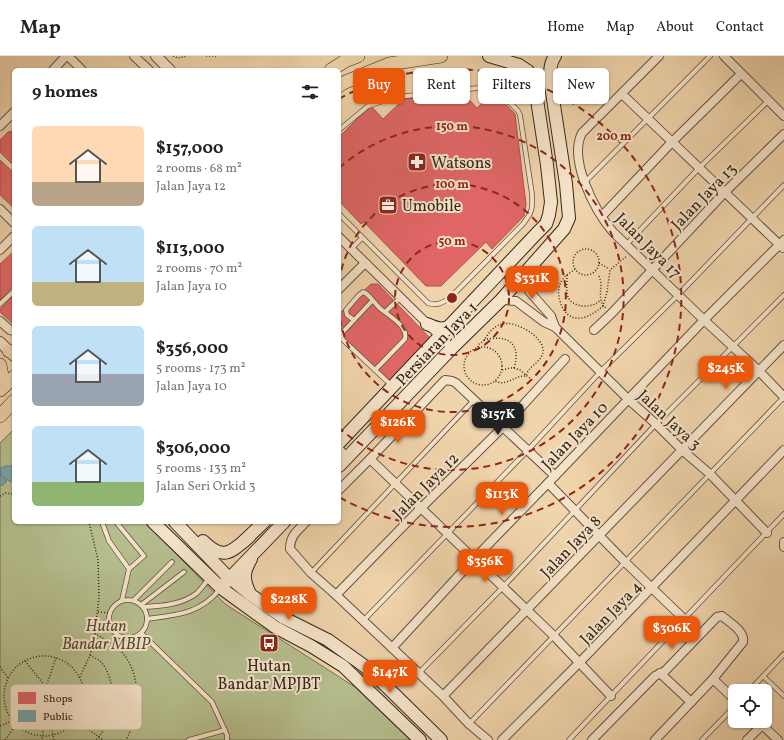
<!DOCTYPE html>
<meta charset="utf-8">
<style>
:root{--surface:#fff;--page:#f2f2f2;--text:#222;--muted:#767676;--line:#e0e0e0;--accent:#ea580c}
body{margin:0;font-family:Vollkorn,serif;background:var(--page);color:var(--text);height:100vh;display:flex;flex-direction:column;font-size:15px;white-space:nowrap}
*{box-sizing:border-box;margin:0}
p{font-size:13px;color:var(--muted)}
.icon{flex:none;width:22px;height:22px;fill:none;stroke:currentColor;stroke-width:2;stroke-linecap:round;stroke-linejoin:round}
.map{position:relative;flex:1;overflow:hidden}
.drawer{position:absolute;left:12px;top:12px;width:329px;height:456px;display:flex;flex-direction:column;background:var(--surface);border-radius:6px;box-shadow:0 1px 3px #0004}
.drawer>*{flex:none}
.hud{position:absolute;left:353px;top:12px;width:371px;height:36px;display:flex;gap:8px}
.fabs{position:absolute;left:728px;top:628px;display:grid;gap:8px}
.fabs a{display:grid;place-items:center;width:44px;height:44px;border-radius:6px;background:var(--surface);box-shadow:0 1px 3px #0004;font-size:20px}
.price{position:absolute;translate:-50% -34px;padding:0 9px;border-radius:8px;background:var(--accent);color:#fff;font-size:13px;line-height:26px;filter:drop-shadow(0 1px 2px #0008)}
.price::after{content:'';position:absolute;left:50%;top:24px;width:12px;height:9px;margin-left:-6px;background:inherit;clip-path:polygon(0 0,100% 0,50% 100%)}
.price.selected{background:#222;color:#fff}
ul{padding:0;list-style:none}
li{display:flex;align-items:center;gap:12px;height:100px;padding:0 20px}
li span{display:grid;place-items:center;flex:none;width:112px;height:80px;border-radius:6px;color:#555}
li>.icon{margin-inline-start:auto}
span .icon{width:48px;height:48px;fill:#fffc;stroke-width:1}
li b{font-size:17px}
h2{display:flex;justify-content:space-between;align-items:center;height:48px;padding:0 20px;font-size:17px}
.tag{padding:0 14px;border-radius:6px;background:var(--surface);box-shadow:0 1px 3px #0004;font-size:14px;line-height:36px}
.tag.selected{background:var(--accent);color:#fff}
header{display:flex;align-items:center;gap:24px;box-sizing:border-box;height:56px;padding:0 20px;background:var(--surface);border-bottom:1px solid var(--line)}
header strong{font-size:19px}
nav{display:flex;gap:22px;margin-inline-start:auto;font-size:14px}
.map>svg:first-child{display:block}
.green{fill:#b5bd8d;stroke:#747255}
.shops{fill:#e06666;stroke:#ac5350}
.public{fill:#76a5af;stroke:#627f83}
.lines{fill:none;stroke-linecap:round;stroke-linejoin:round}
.service-casing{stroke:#635241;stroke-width:5.5}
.minor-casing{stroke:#635241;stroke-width:10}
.tertiary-casing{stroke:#635241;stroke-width:12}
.secondary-casing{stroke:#34261d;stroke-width:14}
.primary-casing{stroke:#34261d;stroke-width:14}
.path{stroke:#34261d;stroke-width:1.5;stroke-dasharray:1 2;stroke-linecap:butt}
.service{stroke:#f5e3c9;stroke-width:4}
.minor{stroke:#f5e3c9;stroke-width:8}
.tertiary{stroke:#f5e3c9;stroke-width:10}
.secondary{stroke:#f5e3c9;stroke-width:12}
.primary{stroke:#f0d4ac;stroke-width:13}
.ring{fill:none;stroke:#8f2418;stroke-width:2;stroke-dasharray:7 5}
.labels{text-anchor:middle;stroke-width:4;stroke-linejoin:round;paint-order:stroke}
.poi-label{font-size:16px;fill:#34261d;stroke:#f5e3c9;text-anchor:start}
.street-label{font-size:16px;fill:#34261d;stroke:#f5e3c9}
.park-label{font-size:16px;font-style:italic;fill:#544c39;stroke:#f5e3c9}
.key{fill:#f5e3c9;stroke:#bbaa95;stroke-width:1}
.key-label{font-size:11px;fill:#34261d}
.centre{fill:#8f2418;stroke:#f5e3c9;stroke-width:2}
.ring-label{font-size:12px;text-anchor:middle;font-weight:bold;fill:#8f2418;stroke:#f5e3c9;stroke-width:4;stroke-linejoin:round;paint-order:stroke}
</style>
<header>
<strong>Map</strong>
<nav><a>Home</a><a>Map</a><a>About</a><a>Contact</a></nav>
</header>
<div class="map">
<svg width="784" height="684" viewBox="0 0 784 684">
<rect width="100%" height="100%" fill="#f0d4ac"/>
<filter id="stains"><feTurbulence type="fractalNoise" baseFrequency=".005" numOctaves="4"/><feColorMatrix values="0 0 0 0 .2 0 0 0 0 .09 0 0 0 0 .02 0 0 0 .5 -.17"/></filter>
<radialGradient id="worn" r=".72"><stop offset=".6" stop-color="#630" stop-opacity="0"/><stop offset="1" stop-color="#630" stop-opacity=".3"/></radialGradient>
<path class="green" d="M 14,373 L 14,466 L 145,466 L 225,548 L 355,631 L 410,684 L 0,684 L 0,387 Z"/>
<g class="shops">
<path d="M 461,35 L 477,52 L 494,36 L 515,58 L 526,148 L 524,160 L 492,193 L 486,186 L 441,230 L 426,230 L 364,166 L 361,168 L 339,145 L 339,81 L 359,61 L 372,51 L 383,63 L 404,43 Z"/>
<path d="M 14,75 L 14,110 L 0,96 L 0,84 L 8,76 Z"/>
<path d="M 0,104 L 14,117 L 14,152 L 0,139 Z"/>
<path d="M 14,195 L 14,230 L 0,244 L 0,208 Z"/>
<path d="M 371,228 L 378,228 L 430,282 L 392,330 L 339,279 L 339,258 Z"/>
<path d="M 14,239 L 14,268 L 13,268 L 0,256 L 0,253 Z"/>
</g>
<g class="public">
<path d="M 6,410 L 14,410 L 14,428 L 1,419 L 0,412 Z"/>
<path d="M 0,418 L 3,422 L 7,425 L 2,430 L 0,428 Z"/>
</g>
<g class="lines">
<defs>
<g id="service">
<path d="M 339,74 L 368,50 L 383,45 L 398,41 L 487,31 L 493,31 L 498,34 L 518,55 L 520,59 L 532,138 C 533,153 532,156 523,168 L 450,242 C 442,247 437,250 428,247 L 339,158"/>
<path d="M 585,126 L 710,0"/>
<path d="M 626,189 L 700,111 L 768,45"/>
<path d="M 351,193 L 362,182"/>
<path d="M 372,245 L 341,278 L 342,283 L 391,329"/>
<path d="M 0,248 L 14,235"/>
<path d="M 354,264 L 347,259 L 346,254 L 358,240 L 363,236 C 371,238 376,252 385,256 L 400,242"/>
<path d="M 375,314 L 405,283 C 408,271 393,263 385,256"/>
<path d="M 102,466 L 109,485 L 129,513 L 122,544"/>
<path d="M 116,466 L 144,500 L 129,513"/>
<path d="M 311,517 L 474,344"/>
<circle cx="128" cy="563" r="19"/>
<path d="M 134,544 L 172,506"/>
<path d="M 141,549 L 184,516"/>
<path d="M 143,551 C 161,550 182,549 197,537 C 201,533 205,527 209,523"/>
<path d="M 147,563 C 177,559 200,558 220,533"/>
<path d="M 363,565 L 528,394 L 601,315 L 678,239 L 784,129"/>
<path d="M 141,577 L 212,646 L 227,679 L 227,684"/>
<path d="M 419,617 L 503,531 L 656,368 L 784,239"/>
<path d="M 763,620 L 784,640"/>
<path d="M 749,635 L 784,598"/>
<path d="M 469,668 L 784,341"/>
<path d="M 189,684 L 225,674"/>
<path d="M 569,684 L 784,458"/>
<path d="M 702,684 L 735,650"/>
</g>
<g id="minor">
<path d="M 68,0 L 82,14"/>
<path d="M 134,0 L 149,14"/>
<path d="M 659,0 L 582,77 C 568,104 595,155 613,176 L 704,264 L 759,315 L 784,341"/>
<path d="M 724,0 L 784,60"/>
<path d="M 53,14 L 66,0"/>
<path d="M 622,38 L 783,192"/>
<path d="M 0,70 L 14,56"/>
<path d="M 0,153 L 14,167"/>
<path d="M 602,160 L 672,86 L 741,18"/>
<path d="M 339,181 L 452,292"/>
<path d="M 0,194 L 14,180"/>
<path d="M 523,220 L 529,235 L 551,260 L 555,271"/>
<path d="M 339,233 L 365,207"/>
<path d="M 501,244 L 516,245 L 544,266 L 555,271 L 629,344 L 656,368 L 682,394 L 710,418 L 767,477"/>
<path d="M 0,265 L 10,274 L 14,275"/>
<path d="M 594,274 L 612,257 L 725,136 L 784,78"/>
<path d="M 339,393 L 348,402"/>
<path d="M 370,403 L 554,580 L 611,640"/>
<path d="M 548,427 L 625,506 L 684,563"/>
<path d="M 339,434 L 370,403 L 445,324 L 452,325 L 456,327 L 555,420"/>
<path d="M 306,466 C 297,475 290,480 290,493 L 311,517 L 336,539 L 443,640 L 469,668 L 488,684"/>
<path d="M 784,486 L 784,491"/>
<path d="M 336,539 L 421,452 L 503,371 L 565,303"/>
<path d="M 392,592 L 474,503 L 548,427 L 555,420 L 704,264 L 784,184"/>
<path d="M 660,617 L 691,646"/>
<path d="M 713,623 L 735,644"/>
<path d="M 443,640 L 784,289"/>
<path d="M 758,665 L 778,684"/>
<path d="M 502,684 L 580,606 L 784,394"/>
<path d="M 592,684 L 655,620 L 665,615 L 717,561 L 722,560 C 730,567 745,575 743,586 L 713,623 L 655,684"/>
<path d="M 747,684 L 762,669"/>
</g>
<g id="tertiary">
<path d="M 156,0 L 170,14"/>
<path d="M 0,286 L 14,300"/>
</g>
<g id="secondary">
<path d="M 427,268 C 436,272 443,275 451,269"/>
<path d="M 339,387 L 537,177 L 546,168 L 549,159 L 551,146 L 547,109 L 534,24 L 528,15 L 519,9 L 489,0"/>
<path d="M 339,410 L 452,292 L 501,244 L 564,173 L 569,162 L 566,128 L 550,23 C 550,15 550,7 555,0"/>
<path d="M 153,466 L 221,532 L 275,571 L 311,590 L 343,610 L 420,684"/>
<path d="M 175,466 L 225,518 L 251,539 L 284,562 L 328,584 L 363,609 L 385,629 L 441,684"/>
<path d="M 203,485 C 223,505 230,497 249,481"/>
<path d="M 243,486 L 264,466"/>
<path d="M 225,527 L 284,466"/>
<path d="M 250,538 C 243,523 243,517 251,503"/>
</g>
<g id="primary">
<path d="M 331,14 L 345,5 L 358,0"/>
<path d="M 339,30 L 343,27 L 389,8 L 441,0"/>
<path d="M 9,295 L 14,296"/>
<path d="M 0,309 L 2,320 L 0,327"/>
<path d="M 0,334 L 14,321"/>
<path d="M 0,360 L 14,345"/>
</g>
</defs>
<use href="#service" class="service-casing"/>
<use href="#minor" class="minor-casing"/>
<use href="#tertiary" class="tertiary-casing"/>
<use href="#secondary" class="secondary-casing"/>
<use href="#primary" class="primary-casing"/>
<g class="path">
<path d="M 173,0 L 178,2 L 187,0"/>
<path d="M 206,0 L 216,0"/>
<circle cx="586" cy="206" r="13"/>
<path d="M 599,207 L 609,213"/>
<path d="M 575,213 C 570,217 564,220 561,226 C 558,232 558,239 560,245 C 567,270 588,264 603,250 L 606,252"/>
<path d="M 567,219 C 567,226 566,234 568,241 C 572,252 594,253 600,244"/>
<path d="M 599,220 C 604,231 597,236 603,250 L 607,236 L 610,214 L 627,200"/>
<path d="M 484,284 C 507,278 522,287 514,312 L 510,312 L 502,314"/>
<circle cx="483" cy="310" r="19"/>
<path d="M 478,291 L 478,289 C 480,287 483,286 485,283 C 489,276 494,270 502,268 C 515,264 545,281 543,296 C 541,307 528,310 526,320 C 515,319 506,331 495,325"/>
<path d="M 514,312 L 520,314 L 533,325"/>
<path d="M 0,440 L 6,437 L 14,438"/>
<path d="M 98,556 L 109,557"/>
<path d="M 95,577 C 103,583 114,588 120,594 C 143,618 140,658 126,684"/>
<path d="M 90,599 C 94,602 98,603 101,606 C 119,627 114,665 96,684"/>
<circle cx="44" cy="640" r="40"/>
<path d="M 25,605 L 46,631 L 46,643 L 42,684"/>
<path d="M 0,611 L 8,622"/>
<path d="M 80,621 L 90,599 L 94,585 L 99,541 L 98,504 L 89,466"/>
<path d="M 46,631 L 56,602"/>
<path d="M 84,640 L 111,636 L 137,629"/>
<path d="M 46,645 L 54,684"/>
<path d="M 77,665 L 103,684"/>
<path d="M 0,670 L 12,665"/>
<path d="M 5,684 L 16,669"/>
</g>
<use href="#service" class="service"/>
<use href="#minor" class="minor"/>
<use href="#tertiary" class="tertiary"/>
<use href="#secondary" class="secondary"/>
<use href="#primary" class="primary"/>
</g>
<g class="ring">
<circle cx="452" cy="242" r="57"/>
<path d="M339 226A114 114 0 1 1 339 258"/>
<path d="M339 112A172 172 0 1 1 339 372"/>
<path d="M339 43A229 229 0 1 1 339 441"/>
</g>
<defs>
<symbol id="pharmacy-square" viewBox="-11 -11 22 22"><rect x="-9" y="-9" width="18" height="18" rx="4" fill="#8f2418" stroke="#f5e3c9"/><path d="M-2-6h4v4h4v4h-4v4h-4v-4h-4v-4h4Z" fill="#fff"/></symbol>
<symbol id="office-square" viewBox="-11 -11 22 22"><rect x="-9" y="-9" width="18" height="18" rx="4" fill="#8f2418" stroke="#f5e3c9"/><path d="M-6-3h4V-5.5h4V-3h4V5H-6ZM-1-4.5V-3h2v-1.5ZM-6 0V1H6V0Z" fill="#fff"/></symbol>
<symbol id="bus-square" viewBox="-11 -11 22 22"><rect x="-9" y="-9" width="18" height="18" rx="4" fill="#8f2418" stroke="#f5e3c9"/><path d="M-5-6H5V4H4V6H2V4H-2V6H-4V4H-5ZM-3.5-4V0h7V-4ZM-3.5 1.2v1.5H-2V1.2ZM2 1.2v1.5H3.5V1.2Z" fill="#fff"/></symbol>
</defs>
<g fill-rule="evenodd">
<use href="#pharmacy-square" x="406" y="95" width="22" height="22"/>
<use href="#office-square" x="377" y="138" width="22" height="22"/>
<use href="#bus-square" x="258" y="576" width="22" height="22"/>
</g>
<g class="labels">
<g class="poi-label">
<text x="431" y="112">Watsons</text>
<text x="402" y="155">Umobile</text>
<text x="269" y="615" text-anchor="middle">Hutan<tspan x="269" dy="18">Bandar MPJBT</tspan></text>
</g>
<g class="street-label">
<text transform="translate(703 140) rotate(-46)" y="6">Jalan Jaya 13</text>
<text transform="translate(649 189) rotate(45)" y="6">Jalan Jaya 17</text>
<text transform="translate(436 287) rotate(-46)" y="6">Persiaran Jaya 1</text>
<text transform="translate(670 363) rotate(43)" y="6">Jalan Jaya 3</text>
<text transform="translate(574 379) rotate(-46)" y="6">Jalan Jaya 10</text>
<text transform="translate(425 429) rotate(-45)" y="6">Jalan Jaya 12</text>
<text transform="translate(570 490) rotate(-46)" y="6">Jalan Jaya 8</text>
<text transform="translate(610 556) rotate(-46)" y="6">Jalan Jaya 4</text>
</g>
<g class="park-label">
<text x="106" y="575">Hutan<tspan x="106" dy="18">Bandar MBIP</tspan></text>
</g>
</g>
<rect x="10" y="628" width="132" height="46" rx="6" class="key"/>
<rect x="18" y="636" width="18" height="12" fill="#e06666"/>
<rect x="18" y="654" width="18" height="12" fill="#76a5af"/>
<g class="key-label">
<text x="43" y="646">Shops</text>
<text x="43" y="664">Public</text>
</g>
<circle cx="452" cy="242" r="6" class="centre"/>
<g class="ring-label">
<text x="452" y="74">150 m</text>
<text x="614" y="84">200 m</text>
<text x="452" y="132">100 m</text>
<text x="452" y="189">50 m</text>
</g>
<rect width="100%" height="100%" filter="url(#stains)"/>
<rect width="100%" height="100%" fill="url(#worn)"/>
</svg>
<div class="fabs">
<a><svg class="icon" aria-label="locate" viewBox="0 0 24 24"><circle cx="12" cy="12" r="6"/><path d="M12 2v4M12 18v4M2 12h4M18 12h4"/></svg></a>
</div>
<b class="price" style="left:532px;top:244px">$331K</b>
<b class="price" style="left:726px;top:334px">$245K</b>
<b class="price selected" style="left:498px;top:380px">$157K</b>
<b class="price" style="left:398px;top:388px">$126K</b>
<b class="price" style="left:502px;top:460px">$113K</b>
<b class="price" style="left:485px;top:527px">$356K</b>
<b class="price" style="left:289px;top:565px">$228K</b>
<b class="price" style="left:672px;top:594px">$306K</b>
<b class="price" style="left:390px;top:638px">$147K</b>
<div class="hud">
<a class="tag selected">Buy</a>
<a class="tag">Rent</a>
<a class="tag">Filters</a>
<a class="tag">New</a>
</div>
<section class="drawer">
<h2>9 homes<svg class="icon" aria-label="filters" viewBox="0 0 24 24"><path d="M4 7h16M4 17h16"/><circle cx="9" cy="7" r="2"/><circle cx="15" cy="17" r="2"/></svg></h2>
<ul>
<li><span style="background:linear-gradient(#ffd9b3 70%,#b9a48a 0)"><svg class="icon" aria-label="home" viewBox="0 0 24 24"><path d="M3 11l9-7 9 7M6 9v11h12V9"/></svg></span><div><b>$157,000</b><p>2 rooms · 68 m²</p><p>Jalan Jaya 12</p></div></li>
<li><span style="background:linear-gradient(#bfe0f5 70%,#c2b280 0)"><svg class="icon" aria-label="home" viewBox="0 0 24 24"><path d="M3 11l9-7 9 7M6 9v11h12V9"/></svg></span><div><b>$113,000</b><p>2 rooms · 70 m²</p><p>Jalan Jaya 10</p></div></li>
<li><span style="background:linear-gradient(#bfe0f5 60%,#9aa5b1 0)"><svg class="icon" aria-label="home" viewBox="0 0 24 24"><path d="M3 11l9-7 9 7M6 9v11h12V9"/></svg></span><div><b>$356,000</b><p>5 rooms · 173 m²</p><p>Jalan Jaya 10</p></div></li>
<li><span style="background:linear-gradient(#bfe0f5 70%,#8fb573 0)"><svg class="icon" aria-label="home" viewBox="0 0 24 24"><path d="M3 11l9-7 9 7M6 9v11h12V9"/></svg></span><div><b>$306,000</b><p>5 rooms · 133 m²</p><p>Jalan Seri Orkid 3</p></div></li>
</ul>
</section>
</div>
